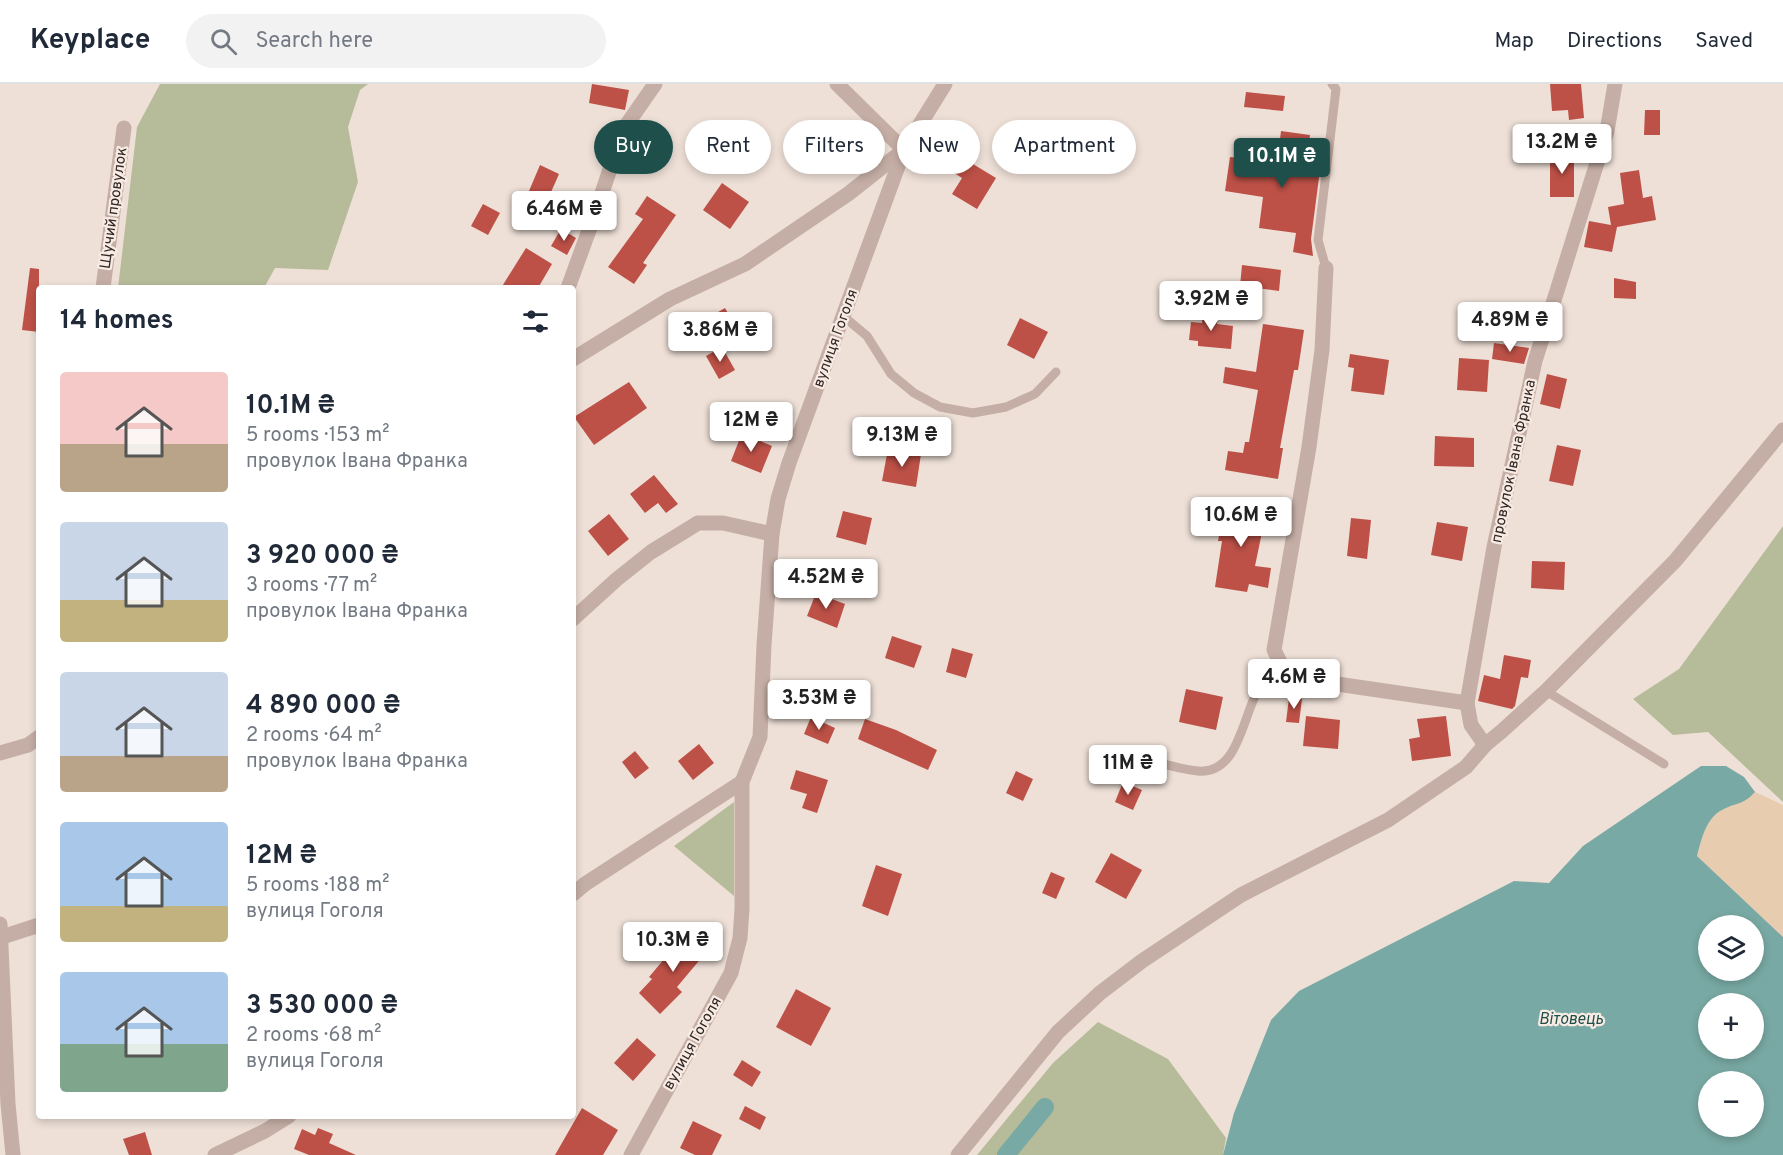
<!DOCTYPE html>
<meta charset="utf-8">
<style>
:root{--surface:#fff;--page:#f2f2f3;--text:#1f2937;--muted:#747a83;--line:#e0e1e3;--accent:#1e4f4b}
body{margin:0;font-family:Overpass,sans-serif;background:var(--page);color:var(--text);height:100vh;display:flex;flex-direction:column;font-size:22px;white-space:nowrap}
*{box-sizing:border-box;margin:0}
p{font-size:20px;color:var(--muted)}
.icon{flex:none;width:33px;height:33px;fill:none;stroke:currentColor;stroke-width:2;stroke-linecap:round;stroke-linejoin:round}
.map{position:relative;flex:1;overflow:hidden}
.sheet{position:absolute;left:36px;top:201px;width:540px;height:834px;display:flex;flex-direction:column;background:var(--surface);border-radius:6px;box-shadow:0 3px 9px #0003}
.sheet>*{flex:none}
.top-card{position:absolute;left:594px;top:36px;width:570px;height:54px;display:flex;gap:12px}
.fabs{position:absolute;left:1698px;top:831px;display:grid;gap:12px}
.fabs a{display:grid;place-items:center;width:66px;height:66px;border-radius:50%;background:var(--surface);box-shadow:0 3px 9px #0003;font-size:30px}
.price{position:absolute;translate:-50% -51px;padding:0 14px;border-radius:6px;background:#fff;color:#222;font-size:20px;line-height:39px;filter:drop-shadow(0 2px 3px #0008)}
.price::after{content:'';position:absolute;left:50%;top:36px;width:18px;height:14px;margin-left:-9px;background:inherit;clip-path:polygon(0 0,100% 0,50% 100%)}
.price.current{background:var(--accent);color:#fff}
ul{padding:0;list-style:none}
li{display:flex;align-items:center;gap:18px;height:150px;padding:0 24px}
li span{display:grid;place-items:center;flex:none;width:168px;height:120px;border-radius:6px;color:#555}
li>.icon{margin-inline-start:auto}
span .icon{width:72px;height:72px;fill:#fffc;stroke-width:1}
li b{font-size:26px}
h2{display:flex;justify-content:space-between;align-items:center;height:72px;padding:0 24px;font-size:26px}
.tag{padding:0 21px;border-radius:27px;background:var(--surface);box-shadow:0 3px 9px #0003;font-size:21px;line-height:54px}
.tag.current{background:var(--accent);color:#fff}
header{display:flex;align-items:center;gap:36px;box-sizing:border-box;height:84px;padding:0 30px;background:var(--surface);border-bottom:2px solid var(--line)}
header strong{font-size:28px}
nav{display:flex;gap:33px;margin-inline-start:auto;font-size:21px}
.search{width:420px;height:54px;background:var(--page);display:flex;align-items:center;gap:15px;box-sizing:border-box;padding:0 21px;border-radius:33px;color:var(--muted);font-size:22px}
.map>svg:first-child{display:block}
.green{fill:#b6bc99}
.sand{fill:#e8ccaf}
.water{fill:#79a9a4;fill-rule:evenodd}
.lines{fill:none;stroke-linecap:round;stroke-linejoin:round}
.canal{stroke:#79a9a4;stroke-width:18}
.building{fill:#bd5147}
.service{stroke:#c5aea5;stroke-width:9}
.minor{stroke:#c5aea5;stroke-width:15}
.labels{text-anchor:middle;stroke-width:4.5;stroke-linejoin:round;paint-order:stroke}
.street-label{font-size:15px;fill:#312725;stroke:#f7ebe3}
.water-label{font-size:16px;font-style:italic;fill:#1e4f4b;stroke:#f7ebe3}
</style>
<header>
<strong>Keyplace</strong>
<div class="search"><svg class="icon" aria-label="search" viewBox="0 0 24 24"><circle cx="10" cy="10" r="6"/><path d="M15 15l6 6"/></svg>Search here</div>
<nav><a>Map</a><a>Directions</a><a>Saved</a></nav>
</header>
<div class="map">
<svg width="1783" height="1071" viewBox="0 0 1783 1071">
<rect width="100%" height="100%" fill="#eee0d7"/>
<g class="green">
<path d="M 160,0 L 368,0 L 360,6 L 348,43 L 358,98 L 328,186 L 275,184 L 264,204 L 118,204 L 137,43 Z"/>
<path d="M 1783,442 L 1783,718 L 1708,648 L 1673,651 L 1633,615 L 1679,585 Z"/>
<path d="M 734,718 L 734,812 L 674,762 Z"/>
<path d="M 1098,938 L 1168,975 L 1226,1054 L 1223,1071 L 977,1071 L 1053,979 Z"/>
</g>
<path class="sand" d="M 1755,708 L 1783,721 L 1783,853 L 1697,772 C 1702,754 1706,732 1726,724 C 1740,718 1744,720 1755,708 Z"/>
<path class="water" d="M 1701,682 L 1726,682 L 1744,693 L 1755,708 C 1744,720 1740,718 1726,724 C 1706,732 1702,754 1697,772 L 1783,853 L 1783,1071 L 1223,1071 L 1234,1029 L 1271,936 L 1299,907 L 1514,797 L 1549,799 L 1583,762 ZM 1708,842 L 1754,842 L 1754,886 L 1708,886 ZM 1708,920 L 1754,920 L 1754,964 L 1708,964 ZM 1708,998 L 1754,998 L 1754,1042 L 1708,1042 Z"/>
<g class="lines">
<path class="canal" d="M 1006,1071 L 1045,1023"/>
</g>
<g class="building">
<path d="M 592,0 L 629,6 L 625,26 L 589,19 Z"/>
<path d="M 1550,0 L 1581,0 L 1584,34 L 1569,36 L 1568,26 L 1552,27 Z"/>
<path d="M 1246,8 L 1285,12 L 1283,27 L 1244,23 Z"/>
<path d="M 1645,26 L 1660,26 L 1660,51 L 1644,51 Z"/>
<path d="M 1281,47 L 1310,51 L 1306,84 L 1320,86 L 1311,155 L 1313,172 L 1293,168 L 1296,149 L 1259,144 L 1263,113 L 1225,107 L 1230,73 L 1277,79 Z"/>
<rect x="1550" y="70" width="24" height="43"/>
<path d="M 963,74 L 996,94 L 977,125 L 952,110 L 962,94 L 954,89 Z"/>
<path d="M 540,81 L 559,90 L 548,115 L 529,107 Z"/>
<path d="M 1639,86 L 1643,114 L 1652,112 L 1656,136 L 1617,143 L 1612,168 L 1584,163 L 1589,137 L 1611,141 L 1608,123 L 1624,120 L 1620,89 Z"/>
<path d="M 722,99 L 749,118 L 730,145 L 703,126 Z"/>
<path d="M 647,112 L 676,131 L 643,179 L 647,181 L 634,200 L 608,183 L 643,135 L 635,130 Z"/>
<path d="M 483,120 L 500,129 L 488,151 L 471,142 Z"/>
<path d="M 561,145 L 576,154 L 567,171 L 551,162 Z"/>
<path d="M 526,164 L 552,180 L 538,204 L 501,204 Z"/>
<path d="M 1242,181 L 1281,186 L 1279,207 L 1240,202 Z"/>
<path d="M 30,184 L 39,185 L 39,248 L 22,246 Z"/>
<path d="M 1614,194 L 1636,198 L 1636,215 L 1614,214 Z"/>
<path d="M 725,224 L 739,248 L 710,265 L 696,241 Z"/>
<path d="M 1203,225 L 1219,227 L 1217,240 L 1233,242 L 1231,265 L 1198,262 L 1198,257 L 1189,256 L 1191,238 L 1202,239 Z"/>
<path d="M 1020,234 L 1048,248 L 1034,275 L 1007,261 Z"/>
<path d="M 1263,240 L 1304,246 L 1298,286 L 1294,286 L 1280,364 L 1283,364 L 1278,395 L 1225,386 L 1228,367 L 1243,369 L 1245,358 L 1249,358 L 1258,306 L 1223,299 L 1225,283 L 1256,288 Z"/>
<path d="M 1494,259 L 1529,264 L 1524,280 L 1492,275 Z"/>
<path d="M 722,263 L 735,286 L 719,295 L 706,272 Z"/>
<path d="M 1350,270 L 1389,276 L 1384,311 L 1351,307 L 1354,284 L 1348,283 Z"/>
<path d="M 1459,274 L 1489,276 L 1487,308 L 1457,306 Z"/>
<path d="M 1547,290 L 1567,295 L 1560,325 L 1540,320 Z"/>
<path d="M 629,298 L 647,324 L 594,361 L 574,333 Z"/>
<path d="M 742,349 L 772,362 L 761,389 L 731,377 Z"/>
<path d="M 1435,352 L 1474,354 L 1474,383 L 1434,382 Z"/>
<path d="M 1557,361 L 1581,366 L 1573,402 L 1549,397 Z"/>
<path d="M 888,365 L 921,370 L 916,403 L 882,397 Z"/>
<path d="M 654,391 L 678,420 L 666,429 L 658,419 L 645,429 L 630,410 Z"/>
<path d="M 1226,416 L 1267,424 L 1255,482 L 1271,484 L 1268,504 L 1249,500 L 1247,508 L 1215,503 L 1222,457 L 1218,457 Z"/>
<path d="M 843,427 L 872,434 L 866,461 L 836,453 Z"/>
<path d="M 609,430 L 629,455 L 608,472 L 588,447 Z"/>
<path d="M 1351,434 L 1371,436 L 1367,475 L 1347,472 Z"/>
<path d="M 1437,438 L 1468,443 L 1462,477 L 1431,471 Z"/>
<path d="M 1532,477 L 1565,478 L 1564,506 L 1531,504 Z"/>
<path d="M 816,509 L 845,520 L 837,544 L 807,532 Z"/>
<path d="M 892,552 L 922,562 L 914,584 L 885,574 Z"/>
<path d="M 952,564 L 973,570 L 966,594 L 946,588 Z"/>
<path d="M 1504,571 L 1531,576 L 1528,594 L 1521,593 L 1515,622 L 1512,625 L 1478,617 L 1484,591 L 1500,595 Z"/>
<path d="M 1186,605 L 1223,613 L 1216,646 L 1179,638 Z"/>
<path d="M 1289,614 L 1302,615 L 1299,639 L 1286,638 Z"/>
<path d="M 1306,632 L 1340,636 L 1338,665 L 1303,662 Z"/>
<path d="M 1446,632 L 1451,672 L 1412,677 L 1409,655 L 1420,653 L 1417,635 Z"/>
<path d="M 811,633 L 835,644 L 828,660 L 804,650 Z"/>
<path d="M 865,635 L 896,646 L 937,666 L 928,686 L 858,655 Z"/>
<path d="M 699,660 L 714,679 L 693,696 L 678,677 Z"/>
<path d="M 635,667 L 649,684 L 635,695 L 622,678 Z"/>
<path d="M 796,686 L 828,696 L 817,729 L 802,724 L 807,710 L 790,705 Z"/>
<path d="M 1016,687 L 1033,695 L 1023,717 L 1006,709 Z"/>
<path d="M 1123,698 L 1142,706 L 1133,726 L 1115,718 Z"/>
<path d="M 1111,769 L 1142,786 L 1126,815 L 1095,798 Z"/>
<path d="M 876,781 L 902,790 L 888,832 L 862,822 Z"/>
<path d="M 1051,788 L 1065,794 L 1056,815 L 1042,809 Z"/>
<path d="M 687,848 L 708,866 L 677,903 L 682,908 L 660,930 L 639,909 L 652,895 L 649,893 Z"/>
<path d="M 796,905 L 831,924 L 811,962 L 776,943 Z"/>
<path d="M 637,954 L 656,971 L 633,997 L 614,979 Z"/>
<path d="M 742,976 L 761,988 L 752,1003 L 733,991 Z"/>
<path d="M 745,1022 L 766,1033 L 760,1046 L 739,1035 Z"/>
<path d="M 582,1024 L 618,1046 L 603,1071 L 555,1071 Z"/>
<path d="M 693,1037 L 722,1051 L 712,1071 L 695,1071 L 680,1064 Z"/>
<path d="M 318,1044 L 333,1050 L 329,1059 L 356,1071 L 309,1071 L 294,1065 L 302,1045 L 315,1051 Z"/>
<path d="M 145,1048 L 152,1071 L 129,1071 L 123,1055 Z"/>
</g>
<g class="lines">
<g class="service">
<path d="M 1326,184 L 1318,156 L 1336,5 L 1332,0"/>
<path d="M 843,232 L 867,252 L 891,290 L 914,309 L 940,323 L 973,329 L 1006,323 L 1035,310 L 1056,288"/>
<path d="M 1546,607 L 1664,680"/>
<path d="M 1122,669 C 1144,674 1176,685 1198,687 C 1244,691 1242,617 1267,594 C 1272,590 1278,587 1283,584"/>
</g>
<g class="minor">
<path d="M 1326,184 L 1322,266 L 1309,363 L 1274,566 L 1283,584 L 1296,594 L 1467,619"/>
<path d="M 103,204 L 124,44"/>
<path d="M 568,204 L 596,127 L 623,46 L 655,0"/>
<path d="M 573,275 L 670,215 L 745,180 L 848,110 L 904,66 L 837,0"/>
<path d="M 573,535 L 617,495 L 651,468 L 698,439 L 723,439 L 772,450"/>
<path d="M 1485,661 L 1471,641 L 1467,619 L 1494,463 L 1535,277 L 1607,47 L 1615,0"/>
<path d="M 0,669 L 28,661 L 39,653"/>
<path d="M 573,810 L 585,800 L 742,698"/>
<path d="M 0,840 L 8,1020 L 13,1071"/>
<path d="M 2,853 L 39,841"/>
<path d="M 215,1071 L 265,1047 L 289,1032"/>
<path d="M 631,1071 L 731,889 L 740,854 L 742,825 L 742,698 L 760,653 L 764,561 L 772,450 L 778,415 L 789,379 L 904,66 L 945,0"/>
<path d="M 958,1071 L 1058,948 L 1100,909 L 1142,877 L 1241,811 L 1388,736 L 1466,683 L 1485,661 L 1502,647 L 1546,607 L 1675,477 L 1783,346"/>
</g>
</g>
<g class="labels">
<g class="street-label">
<text transform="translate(113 124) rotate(-82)" y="5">Щучий провулок</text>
<text transform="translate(835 254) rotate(-70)" y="5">вулиця Гоголя</text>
<text transform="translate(1513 377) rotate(-78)" y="5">провулок Івана Франка</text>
<text transform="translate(692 959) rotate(-61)" y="5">вулиця Гоголя</text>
</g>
<g class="water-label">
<text x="1571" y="940">Вітовець</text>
</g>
</g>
</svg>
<div class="fabs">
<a><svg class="icon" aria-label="layers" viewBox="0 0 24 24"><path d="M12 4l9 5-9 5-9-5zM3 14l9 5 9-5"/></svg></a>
<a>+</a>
<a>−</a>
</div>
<b class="price" style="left:1562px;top:91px">13.2M ₴</b>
<b class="price current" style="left:1282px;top:105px">10.1M ₴</b>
<b class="price" style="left:564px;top:158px">6.46M ₴</b>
<b class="price" style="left:1211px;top:248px">3.92M ₴</b>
<b class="price" style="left:1510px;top:269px">4.89M ₴</b>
<b class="price" style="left:720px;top:279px">3.86M ₴</b>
<b class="price" style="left:751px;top:369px">12M ₴</b>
<b class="price" style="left:902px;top:384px">9.13M ₴</b>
<b class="price" style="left:1241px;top:464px">10.6M ₴</b>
<b class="price" style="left:826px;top:526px">4.52M ₴</b>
<b class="price" style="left:1294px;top:626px">4.6M ₴</b>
<b class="price" style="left:819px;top:647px">3.53M ₴</b>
<b class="price" style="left:1128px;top:712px">11M ₴</b>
<b class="price" style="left:673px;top:889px">10.3M ₴</b>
<div class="top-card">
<a class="tag current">Buy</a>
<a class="tag">Rent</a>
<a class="tag">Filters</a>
<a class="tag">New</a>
<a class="tag">Apartment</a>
</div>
<section class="sheet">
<h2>14 homes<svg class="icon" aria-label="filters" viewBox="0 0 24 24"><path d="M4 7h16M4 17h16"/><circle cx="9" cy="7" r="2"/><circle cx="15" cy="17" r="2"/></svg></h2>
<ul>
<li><span style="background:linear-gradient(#f6c9c9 60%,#b9a48a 0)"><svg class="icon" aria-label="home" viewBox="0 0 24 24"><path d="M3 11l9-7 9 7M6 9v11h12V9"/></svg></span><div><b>10.1M ₴</b><p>5 rooms · 153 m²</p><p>провулок Івана Франка</p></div></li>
<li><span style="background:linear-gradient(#c9d6e8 65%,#c2b280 0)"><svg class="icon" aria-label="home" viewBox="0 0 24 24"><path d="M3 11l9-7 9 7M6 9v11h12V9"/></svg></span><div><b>3 920 000 ₴</b><p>3 rooms · 77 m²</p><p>провулок Івана Франка</p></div></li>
<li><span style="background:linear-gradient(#c9d6e8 70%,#b9a48a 0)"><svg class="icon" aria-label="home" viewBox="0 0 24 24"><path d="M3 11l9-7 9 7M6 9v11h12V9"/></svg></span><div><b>4 890 000 ₴</b><p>2 rooms · 64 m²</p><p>провулок Івана Франка</p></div></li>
<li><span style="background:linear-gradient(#a9c7e8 70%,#c2b280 0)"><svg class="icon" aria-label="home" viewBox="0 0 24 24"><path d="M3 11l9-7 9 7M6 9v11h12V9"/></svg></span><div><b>12M ₴</b><p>5 rooms · 188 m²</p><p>вулиця Гоголя</p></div></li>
<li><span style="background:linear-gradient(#a9c7e8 60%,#7fa58c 0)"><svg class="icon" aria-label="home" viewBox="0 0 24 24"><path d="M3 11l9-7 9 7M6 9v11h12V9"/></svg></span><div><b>3 530 000 ₴</b><p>2 rooms · 68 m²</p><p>вулиця Гоголя</p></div></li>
</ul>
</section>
</div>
